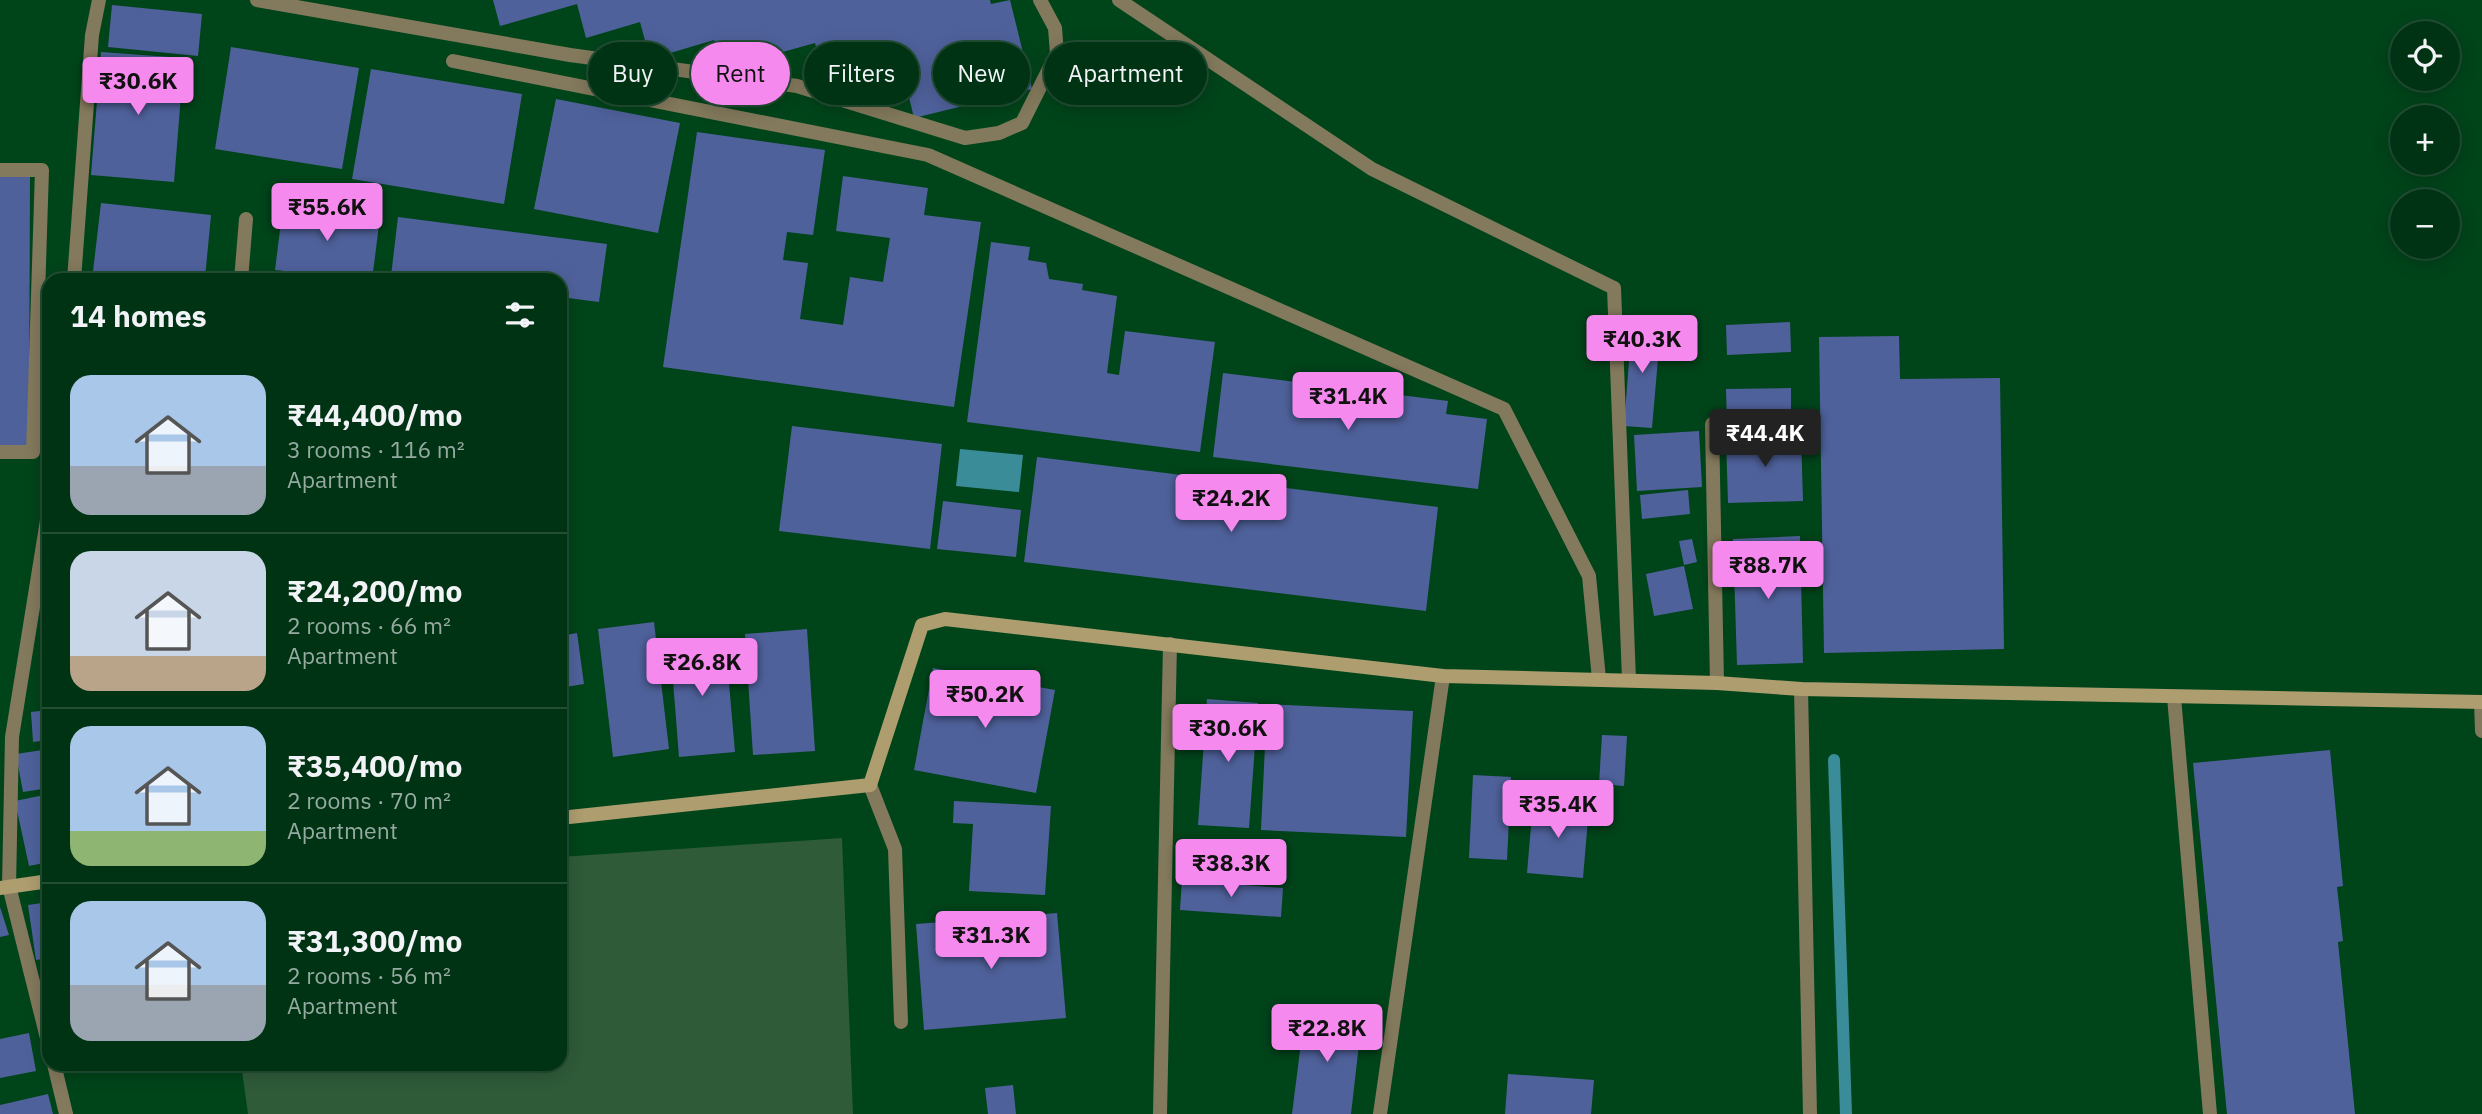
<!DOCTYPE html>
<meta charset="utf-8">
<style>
:root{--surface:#003314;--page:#0a3b1d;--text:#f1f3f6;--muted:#95aaa0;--line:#224e34;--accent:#f589ee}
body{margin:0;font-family:"IBM Plex Sans",sans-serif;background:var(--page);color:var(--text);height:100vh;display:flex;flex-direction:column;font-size:26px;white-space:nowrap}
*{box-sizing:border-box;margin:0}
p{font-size:23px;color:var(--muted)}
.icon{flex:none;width:38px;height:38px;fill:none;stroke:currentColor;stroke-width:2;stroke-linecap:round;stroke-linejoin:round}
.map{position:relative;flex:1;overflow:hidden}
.details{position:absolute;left:42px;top:273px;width:525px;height:798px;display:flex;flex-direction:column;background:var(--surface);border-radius:21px;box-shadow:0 4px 18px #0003,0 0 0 2px var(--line)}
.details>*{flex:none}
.hud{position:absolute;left:588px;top:42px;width:665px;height:63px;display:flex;gap:14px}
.buttons{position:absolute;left:2390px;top:21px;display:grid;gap:14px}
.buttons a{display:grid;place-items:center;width:70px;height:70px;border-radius:50%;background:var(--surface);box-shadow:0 4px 18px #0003,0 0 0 2px var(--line);font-size:35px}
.price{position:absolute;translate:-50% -60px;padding:0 16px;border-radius:7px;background:var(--accent);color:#111;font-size:23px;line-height:46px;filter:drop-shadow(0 2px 4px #0008)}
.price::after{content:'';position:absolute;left:50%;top:42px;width:21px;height:16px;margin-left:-10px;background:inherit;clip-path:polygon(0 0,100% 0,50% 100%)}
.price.active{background:#222;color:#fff}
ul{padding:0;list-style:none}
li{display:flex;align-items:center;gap:21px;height:175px;padding:0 28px}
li+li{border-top:2px solid var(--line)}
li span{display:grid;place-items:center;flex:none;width:196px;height:140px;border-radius:21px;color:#555}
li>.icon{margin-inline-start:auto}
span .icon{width:84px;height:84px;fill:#fffc;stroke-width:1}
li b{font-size:30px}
h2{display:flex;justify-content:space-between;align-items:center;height:84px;padding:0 28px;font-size:30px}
.pill{padding:0 24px;border-radius:32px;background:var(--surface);box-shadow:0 4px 18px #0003,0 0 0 2px var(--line);font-size:24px;line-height:63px}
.pill.active{background:var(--accent);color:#111}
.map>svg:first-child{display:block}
.green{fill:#2f5b39}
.water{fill:#3a8c99}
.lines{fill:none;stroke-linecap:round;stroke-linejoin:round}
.stream{stroke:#3a8c99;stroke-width:12}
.building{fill:#4f619b}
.lane{stroke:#83795c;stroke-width:14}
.street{stroke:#83795c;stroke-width:14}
.secondary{stroke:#ae9d6f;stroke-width:14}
</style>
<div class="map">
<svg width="2482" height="1114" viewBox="0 0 2482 1114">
<rect width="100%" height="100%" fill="#00441a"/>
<path class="green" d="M 842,838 L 853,1114 L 248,1114 L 241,1064 L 560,1064 L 560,857 Z"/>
<path class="water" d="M 960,449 L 1023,455 L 1019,492 L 956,486 Z"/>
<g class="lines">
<path class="stream" d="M 1834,760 L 1846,1114"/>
</g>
<g class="building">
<path d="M 493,0 L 990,0 L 991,4 L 1010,0 L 1032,89 L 914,118 L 904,76 L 844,92 L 836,56 L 820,61 L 815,43 L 721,69 L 714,40 L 650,59 L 640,22 L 586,38 L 577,4 L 500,26 Z"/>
<path d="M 112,5 L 202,14 L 198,56 L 108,47 Z"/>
<path d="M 231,47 L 359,68 L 342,169 L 215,149 Z"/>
<path d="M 101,52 L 184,58 L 174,182 L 91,175 Z"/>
<path d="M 371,69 L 522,94 L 504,204 L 352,179 Z"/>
<path d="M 556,99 L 680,123 L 658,233 L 534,209 Z"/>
<path d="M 697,132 L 825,150 L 813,235 L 787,232 L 783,260 L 808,263 L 800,319 L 843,325 L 850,277 L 883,282 L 890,238 L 836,231 L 843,176 L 928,188 L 924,215 L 981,222 L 954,407 L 663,367 Z"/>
<path d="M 0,174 L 30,174 L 29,445 L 0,445 Z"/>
<path d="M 101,203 L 211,215 L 205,278 L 158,273 L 157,280 L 92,280 Z"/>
<path d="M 283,206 L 380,217 L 372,280 L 275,270 Z"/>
<path d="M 398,217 L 607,244 L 599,302 L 560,297 L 560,280 L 425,280 L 391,276 Z"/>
<path d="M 991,242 L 1030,247 L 1028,260 L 1046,263 L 1049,279 L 1083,284 L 1082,290 L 1117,296 L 1107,373 L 1119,375 L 1125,331 L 1215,342 L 1200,452 L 967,422 Z"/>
<path d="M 1632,322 L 1661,324 L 1652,428 L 1624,426 Z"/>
<path d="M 1790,322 L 1791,352 L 1727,355 L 1726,325 Z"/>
<path d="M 1899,336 L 1900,379 L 2000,378 L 2004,649 L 1824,653 L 1819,337 Z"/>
<path d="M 1223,373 L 1448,401 L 1446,414 L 1487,419 L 1478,489 L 1213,457 Z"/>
<path d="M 1791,388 L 1791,421 L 1727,422 L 1726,389 Z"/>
<path d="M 792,426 L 942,444 L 930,549 L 779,531 Z"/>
<path d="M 1699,431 L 1702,487 L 1637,491 L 1634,435 Z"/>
<path d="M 1801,435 L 1803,501 L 1728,503 L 1726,438 Z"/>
<path d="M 1037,457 L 1438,507 L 1426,611 L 1024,562 Z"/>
<path d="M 1688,490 L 1690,514 L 1642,519 L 1640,495 Z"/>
<path d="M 943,501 L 1021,510 L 1016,557 L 937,549 Z"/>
<path d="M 1800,536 L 1803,663 L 1737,665 L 1733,539 Z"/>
<path d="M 1692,539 L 1697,562 L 1684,565 L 1679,541 Z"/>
<path d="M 1684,566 L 1693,609 L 1654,616 L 1646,574 Z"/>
<path d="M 654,622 L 669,749 L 613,757 L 598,629 Z"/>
<path d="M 807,629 L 815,751 L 753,755 L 745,634 Z"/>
<path d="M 577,633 L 584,684 L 560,688 L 560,636 Z"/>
<path d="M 725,638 L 735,752 L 679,757 L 670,643 Z"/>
<path d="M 933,668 L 1055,690 L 1036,793 L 914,770 Z"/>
<path d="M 1207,699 L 1258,703 L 1249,828 L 1198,825 Z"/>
<path d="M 1267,704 L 1413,711 L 1406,837 L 1261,830 Z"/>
<path d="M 49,710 L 49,740 L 33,742 L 31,712 Z"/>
<path d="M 1602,735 L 1627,736 L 1624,786 L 1599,784 Z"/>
<path d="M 49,749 L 49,788 L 23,792 L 16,754 Z"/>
<path d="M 2330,750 L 2343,886 L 2337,887 L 2343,941 L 2338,942 L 2355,1114 L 2227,1114 L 2193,763 Z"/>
<path d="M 1473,775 L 1511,777 L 1507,860 L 1469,858 Z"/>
<path d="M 49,794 L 49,862 L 29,866 L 15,801 Z"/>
<path d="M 954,801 L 1051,806 L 1045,895 L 969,891 L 973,824 L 953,823 Z"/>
<path d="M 1533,803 L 1589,807 L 1583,878 L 1527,873 Z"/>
<path d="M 1192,843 L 1251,850 L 1248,876 L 1190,869 Z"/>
<path d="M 1182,880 L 1283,888 L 1281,917 L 1180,910 Z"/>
<path d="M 49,902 L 49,958 L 36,960 L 28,905 Z"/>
<path d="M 0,907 L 9,935 L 0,937 Z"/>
<path d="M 1057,913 L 1066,1018 L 924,1030 L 916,924 Z"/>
<path d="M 1305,1011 L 1362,1018 L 1351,1114 L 1292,1114 Z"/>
<path d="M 29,1033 L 36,1071 L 0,1078 L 0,1039 Z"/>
<path d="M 1508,1074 L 1594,1080 L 1591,1114 L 1505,1114 Z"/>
<path d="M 1013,1085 L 1016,1114 L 988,1114 L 985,1088 Z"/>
<path d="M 48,1094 L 53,1114 L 0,1114 L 0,1105 Z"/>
</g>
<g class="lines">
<g class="lane">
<path d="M 1119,0 L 1372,169 L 1614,288 L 1629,680"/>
<path d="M 0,170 L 42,170 L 33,452 L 0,452"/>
<path d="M 2174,697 L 2210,1114"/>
<path d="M 2481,702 L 2482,731"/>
</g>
<g class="street">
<path d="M 257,0 L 570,55 L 797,86 L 965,138 L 999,133 L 1022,123 L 1057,53 L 1055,28 L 1040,0"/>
<path d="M 453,61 L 928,155 L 1504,409 L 1589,576 L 1599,679"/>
<path d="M 74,280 L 92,35 L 99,0"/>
<path d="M 241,280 L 246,219"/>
<path d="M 1712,424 L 1717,683"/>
<path d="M 49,508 L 12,737 L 9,886 L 49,1046"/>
<path d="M 1801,689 L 1810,1114"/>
<path d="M 870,785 L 895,849 L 901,1022"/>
<path d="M 54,1064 L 66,1114"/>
<path d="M 1160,1114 L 1170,644"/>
<path d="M 1380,1114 L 1443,676"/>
</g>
<g class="secondary">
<path d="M 560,818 L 870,785 L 922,625 L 945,619 L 1443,676 L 1717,683 L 1801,689 L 2482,702"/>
<path d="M 0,888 L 49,881"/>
</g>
</g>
</svg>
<div class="buttons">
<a><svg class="icon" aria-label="locate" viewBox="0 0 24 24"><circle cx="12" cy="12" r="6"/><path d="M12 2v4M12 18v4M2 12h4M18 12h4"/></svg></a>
<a>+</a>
<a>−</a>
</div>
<b class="price" style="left:138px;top:117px">₹30.6K</b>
<b class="price" style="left:327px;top:243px">₹55.6K</b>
<b class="price" style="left:1642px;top:375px">₹40.3K</b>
<b class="price" style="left:1348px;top:432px">₹31.4K</b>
<b class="price active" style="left:1765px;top:469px">₹44.4K</b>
<b class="price" style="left:1231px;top:534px">₹24.2K</b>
<b class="price" style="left:1768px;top:601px">₹88.7K</b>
<b class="price" style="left:702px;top:698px">₹26.8K</b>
<b class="price" style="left:985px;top:730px">₹50.2K</b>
<b class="price" style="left:1228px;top:764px">₹30.6K</b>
<b class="price" style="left:1558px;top:840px">₹35.4K</b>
<b class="price" style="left:1231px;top:899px">₹38.3K</b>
<b class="price" style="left:991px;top:971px">₹31.3K</b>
<b class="price" style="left:1327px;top:1064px">₹22.8K</b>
<div class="hud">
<a class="pill">Buy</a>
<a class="pill active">Rent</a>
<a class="pill">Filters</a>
<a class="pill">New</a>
<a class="pill">Apartment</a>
</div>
<section class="details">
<h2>14 homes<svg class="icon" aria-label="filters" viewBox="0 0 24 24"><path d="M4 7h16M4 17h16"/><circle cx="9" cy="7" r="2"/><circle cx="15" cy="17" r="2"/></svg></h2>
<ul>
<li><span style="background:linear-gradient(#a9c7e8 65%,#9aa5b1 0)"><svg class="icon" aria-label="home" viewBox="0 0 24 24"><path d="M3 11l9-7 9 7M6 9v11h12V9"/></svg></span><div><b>₹44,400/mo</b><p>3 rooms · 116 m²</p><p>Apartment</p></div></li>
<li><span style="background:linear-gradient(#c9d6e8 75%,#b9a48a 0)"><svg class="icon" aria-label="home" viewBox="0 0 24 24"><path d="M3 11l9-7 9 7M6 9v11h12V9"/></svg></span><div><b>₹24,200/mo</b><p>2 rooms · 66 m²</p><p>Apartment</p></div></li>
<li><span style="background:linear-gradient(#a9c7e8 75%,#8fb573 0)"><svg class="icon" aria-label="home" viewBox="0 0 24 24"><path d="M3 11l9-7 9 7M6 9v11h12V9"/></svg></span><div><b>₹35,400/mo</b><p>2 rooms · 70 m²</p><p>Apartment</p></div></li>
<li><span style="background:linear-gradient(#a9c7e8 60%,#9aa5b1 0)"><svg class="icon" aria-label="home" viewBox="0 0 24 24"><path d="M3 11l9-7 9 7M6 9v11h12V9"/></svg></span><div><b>₹31,300/mo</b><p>2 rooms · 56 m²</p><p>Apartment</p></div></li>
</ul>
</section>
</div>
